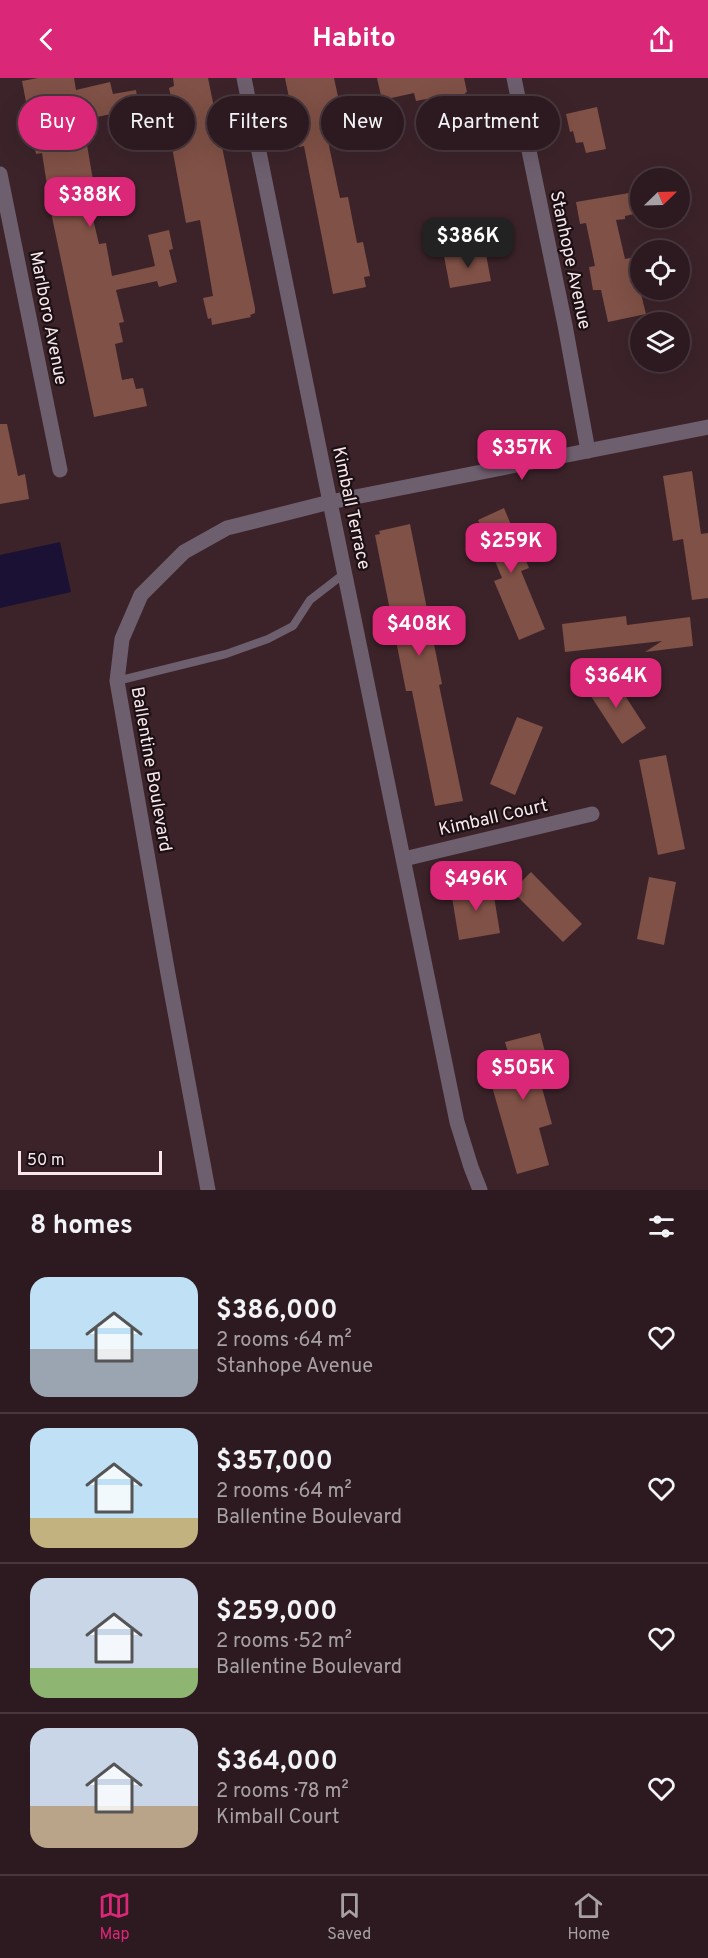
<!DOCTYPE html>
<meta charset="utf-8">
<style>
:root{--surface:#2d1a20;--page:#39272d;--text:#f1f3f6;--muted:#a7a1a5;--line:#48383e;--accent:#db2777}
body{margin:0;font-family:Overpass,sans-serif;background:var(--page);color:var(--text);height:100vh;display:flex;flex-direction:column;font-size:22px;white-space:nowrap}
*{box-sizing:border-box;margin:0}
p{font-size:20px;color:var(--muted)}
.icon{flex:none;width:33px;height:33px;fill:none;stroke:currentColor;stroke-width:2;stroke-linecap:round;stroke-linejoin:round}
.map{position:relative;height:1112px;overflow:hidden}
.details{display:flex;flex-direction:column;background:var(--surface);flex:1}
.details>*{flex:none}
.hud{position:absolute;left:18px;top:18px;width:672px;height:54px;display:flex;gap:12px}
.needle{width:39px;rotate:67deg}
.tools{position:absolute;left:630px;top:90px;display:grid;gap:12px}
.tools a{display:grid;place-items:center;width:60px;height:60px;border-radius:50%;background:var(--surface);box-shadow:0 6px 24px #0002,0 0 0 2px var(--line);font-size:30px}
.scale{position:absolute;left:18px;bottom:15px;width:144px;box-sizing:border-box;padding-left:6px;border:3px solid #f9e7ec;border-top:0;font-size:16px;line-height:21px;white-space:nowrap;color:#f9e7ec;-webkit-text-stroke:4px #1b1013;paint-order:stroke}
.price{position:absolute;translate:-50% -51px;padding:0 14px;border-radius:12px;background:var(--accent);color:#fff;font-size:20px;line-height:39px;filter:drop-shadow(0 2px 3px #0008)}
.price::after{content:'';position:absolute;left:50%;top:36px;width:18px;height:14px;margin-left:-9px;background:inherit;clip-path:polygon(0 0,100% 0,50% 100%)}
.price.current{background:#222;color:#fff}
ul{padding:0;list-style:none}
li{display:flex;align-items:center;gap:18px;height:150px;padding:0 30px}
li+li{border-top:2px solid var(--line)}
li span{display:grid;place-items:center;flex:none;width:168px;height:120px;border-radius:18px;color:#555}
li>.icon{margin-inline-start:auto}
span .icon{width:72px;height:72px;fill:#fffc;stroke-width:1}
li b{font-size:26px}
h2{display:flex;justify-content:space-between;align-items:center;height:72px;padding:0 30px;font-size:26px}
.pill{padding:0 21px;border-radius:27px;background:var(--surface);box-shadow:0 6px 24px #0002,0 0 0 2px var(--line);font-size:21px;line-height:54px}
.pill.current{background:var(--accent);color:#fff}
header{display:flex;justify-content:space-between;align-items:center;height:78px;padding:0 30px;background:var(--accent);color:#fff;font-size:27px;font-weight:700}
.menu{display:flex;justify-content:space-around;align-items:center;height:84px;border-top:2px solid var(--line);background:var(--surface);font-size:16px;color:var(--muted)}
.menu a{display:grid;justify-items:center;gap:3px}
.menu .current{color:var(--accent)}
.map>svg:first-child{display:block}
.water{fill:#1b1134}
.building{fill:#805146}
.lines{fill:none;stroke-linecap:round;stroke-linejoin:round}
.service{stroke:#6e5f6e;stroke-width:8}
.minor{stroke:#6e5f6e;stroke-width:15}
.tertiary{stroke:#6e5f6e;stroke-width:15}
.labels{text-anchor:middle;stroke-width:4.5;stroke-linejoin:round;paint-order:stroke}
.street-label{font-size:18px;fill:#f9e7ec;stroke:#1b1013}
</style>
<header><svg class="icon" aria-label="back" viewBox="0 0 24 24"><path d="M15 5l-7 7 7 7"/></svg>Habito<svg class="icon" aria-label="share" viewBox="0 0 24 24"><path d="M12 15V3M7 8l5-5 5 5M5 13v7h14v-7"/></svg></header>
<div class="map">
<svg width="708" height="1112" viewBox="0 0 708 1112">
<rect width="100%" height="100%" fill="#3c232a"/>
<path class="water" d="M 60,464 L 71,514 L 0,530 L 0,477 Z"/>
<g class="building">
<path d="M 38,0 L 74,0 L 76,12 L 110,4 L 113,16 L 136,12 L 144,59 L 127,63 L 121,34 L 92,40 L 95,55 L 87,57 L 89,66 L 87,67 L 95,114 L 87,116 L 99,166 L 106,165 L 112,198 L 155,188 L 148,157 L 169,152 L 173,171 L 169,172 L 177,204 L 159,209 L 157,203 L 116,212 L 124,244 L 119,245 L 123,264 L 115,266 L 122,302 L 133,300 L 136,311 L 143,310 L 147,328 L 94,339 L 52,139 L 42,75 L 36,76 L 22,3 Z"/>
<path d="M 173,0 L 208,0 L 255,230 L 255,235 L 250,237 L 251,239 L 212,247 L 211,240 L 208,241 L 203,220 L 213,218 L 200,142 L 186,145 L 171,64 L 167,65 L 164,48 L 177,46 L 169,10 L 174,8 Z"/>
<path d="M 285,0 L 334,0 L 346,56 L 332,59 L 333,62 L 328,63 L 340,120 L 348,119 L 357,165 L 363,164 L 370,198 L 364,199 L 366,209 L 333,216 L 304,68 L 299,69 Z"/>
<path d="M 377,0 L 464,0 L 467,14 L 465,15 L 472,48 L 433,56 L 426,21 L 416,23 L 414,15 L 382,22 Z"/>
<path d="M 597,29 L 606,71 L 586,75 L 583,64 L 576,65 L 573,53 L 570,54 L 566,36 Z"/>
<path d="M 635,114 L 639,135 L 625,138 L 625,141 L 616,142 L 625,181 L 640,178 L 640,212 L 646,236 L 608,244 L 601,212 L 593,212 L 589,189 L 595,188 L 586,145 L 580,146 L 576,124 Z"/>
<path d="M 485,171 L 491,203 L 450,210 L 444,178 Z"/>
<path d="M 0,346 L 7,346 L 18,398 L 25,396 L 29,421 L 0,426 Z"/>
<path d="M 692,393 L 701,456 L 708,455 L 708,520 L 692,522 L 683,461 L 673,463 L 663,398 Z"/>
<path d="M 504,430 L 529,490 L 521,493 L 545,551 L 519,562 L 494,503 L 502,500 L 478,442 Z"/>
<path d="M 410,446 L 442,606 L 439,607 L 463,723 L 435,728 L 412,613 L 406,613 L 375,457 L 380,456 L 379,453 Z"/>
<path d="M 626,538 L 627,547 L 690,539 L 693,568 L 645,574 L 662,563 L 565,574 L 562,546 Z"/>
<path d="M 611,596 L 646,650 L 622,666 L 587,612 Z"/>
<path d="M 517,639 L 543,649 L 515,717 L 490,706 Z"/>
<path d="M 666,677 L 685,771 L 658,777 L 639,682 Z"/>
<path d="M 531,794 L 582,846 L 563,864 L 512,813 Z"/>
<path d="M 649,799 L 676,804 L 664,867 L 637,861 Z"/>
<path d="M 492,806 L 500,855 L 459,862 L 451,813 Z"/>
<path d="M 540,955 L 549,989 L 537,992 L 552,1046 L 539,1050 L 549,1087 L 517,1096 L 487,991 L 511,985 L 505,964 Z"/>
</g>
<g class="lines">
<path class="service" d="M 117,603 L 226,576 L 268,561 L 293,548 L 310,522 L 345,495"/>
<g class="minor">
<path d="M 514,0 L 565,247 L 588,373"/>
<path d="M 0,96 L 60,392"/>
<path d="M 404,781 L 592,736"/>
<path d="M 208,1112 L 168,896 L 117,603 L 122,561 L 141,517 L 184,474 L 227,450 L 330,424 L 457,1044 L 471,1089 L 480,1112"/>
</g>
<path class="tertiary" d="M 244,0 L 330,424 L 708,349"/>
</g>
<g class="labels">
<g class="street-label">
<text transform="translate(571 182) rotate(78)" y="6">Stanhope Avenue</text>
<text transform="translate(49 240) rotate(79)" y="6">Marlboro Avenue</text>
<text transform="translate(352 430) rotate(78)" y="6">Kimball Terrace</text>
<text transform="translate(152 691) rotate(80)" y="6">Ballentine Boulevard</text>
<text transform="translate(493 739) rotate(-13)" y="6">Kimball Court</text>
</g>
</g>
</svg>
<div class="tools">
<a><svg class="needle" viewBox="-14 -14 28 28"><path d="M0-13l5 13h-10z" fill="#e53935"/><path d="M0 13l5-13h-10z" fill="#a7a1a5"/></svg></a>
<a><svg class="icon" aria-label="locate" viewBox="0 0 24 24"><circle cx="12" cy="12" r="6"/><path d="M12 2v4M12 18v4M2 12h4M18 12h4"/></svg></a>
<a><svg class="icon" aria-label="layers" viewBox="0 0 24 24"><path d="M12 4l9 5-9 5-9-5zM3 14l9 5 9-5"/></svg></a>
</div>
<div class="scale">50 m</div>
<b class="price" style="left:90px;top:150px">$388K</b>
<b class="price current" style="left:468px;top:191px">$386K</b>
<b class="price" style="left:522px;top:403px">$357K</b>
<b class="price" style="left:511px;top:496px">$259K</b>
<b class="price" style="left:419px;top:579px">$408K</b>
<b class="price" style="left:616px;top:631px">$364K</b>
<b class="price" style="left:476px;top:834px">$496K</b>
<b class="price" style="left:523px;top:1023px">$505K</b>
<div class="hud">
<a class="pill current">Buy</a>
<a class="pill">Rent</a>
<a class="pill">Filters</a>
<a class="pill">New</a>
<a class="pill">Apartment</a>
</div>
</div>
<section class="details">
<h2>8 homes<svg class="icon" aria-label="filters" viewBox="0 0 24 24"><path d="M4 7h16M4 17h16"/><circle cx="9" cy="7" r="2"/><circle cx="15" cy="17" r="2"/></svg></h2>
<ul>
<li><span style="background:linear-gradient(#bfe0f5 60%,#9aa5b1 0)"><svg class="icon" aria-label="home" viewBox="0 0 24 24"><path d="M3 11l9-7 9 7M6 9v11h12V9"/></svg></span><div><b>$386,000</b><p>2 rooms · 64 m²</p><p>Stanhope Avenue</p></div><svg class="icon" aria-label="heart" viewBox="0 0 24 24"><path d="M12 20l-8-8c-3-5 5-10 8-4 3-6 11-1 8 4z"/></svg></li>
<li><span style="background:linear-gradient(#bfe0f5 75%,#c2b280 0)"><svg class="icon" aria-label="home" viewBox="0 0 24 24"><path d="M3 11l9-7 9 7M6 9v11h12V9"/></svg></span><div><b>$357,000</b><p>2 rooms · 64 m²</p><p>Ballentine Boulevard</p></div><svg class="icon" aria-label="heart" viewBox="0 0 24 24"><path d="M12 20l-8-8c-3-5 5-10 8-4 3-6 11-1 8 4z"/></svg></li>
<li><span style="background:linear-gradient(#c9d6e8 75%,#8fb573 0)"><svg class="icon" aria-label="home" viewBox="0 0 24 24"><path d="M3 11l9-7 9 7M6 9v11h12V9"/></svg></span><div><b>$259,000</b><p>2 rooms · 52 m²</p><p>Ballentine Boulevard</p></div><svg class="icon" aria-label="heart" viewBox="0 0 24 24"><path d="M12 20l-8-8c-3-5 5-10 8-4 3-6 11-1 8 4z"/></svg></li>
<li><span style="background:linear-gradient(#c9d6e8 65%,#b9a48a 0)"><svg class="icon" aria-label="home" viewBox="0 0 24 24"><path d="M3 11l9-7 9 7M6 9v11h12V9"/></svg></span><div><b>$364,000</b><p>2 rooms · 78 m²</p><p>Kimball Court</p></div><svg class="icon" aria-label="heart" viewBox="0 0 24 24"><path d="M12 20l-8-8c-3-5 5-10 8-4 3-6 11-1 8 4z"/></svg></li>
</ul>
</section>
<nav class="menu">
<a class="current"><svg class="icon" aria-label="map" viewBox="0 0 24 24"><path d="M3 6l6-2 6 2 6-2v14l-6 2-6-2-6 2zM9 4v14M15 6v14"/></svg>Map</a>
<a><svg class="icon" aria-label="saved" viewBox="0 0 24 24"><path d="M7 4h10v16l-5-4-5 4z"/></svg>Saved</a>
<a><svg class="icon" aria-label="home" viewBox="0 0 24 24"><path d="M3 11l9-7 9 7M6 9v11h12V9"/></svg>Home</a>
</nav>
